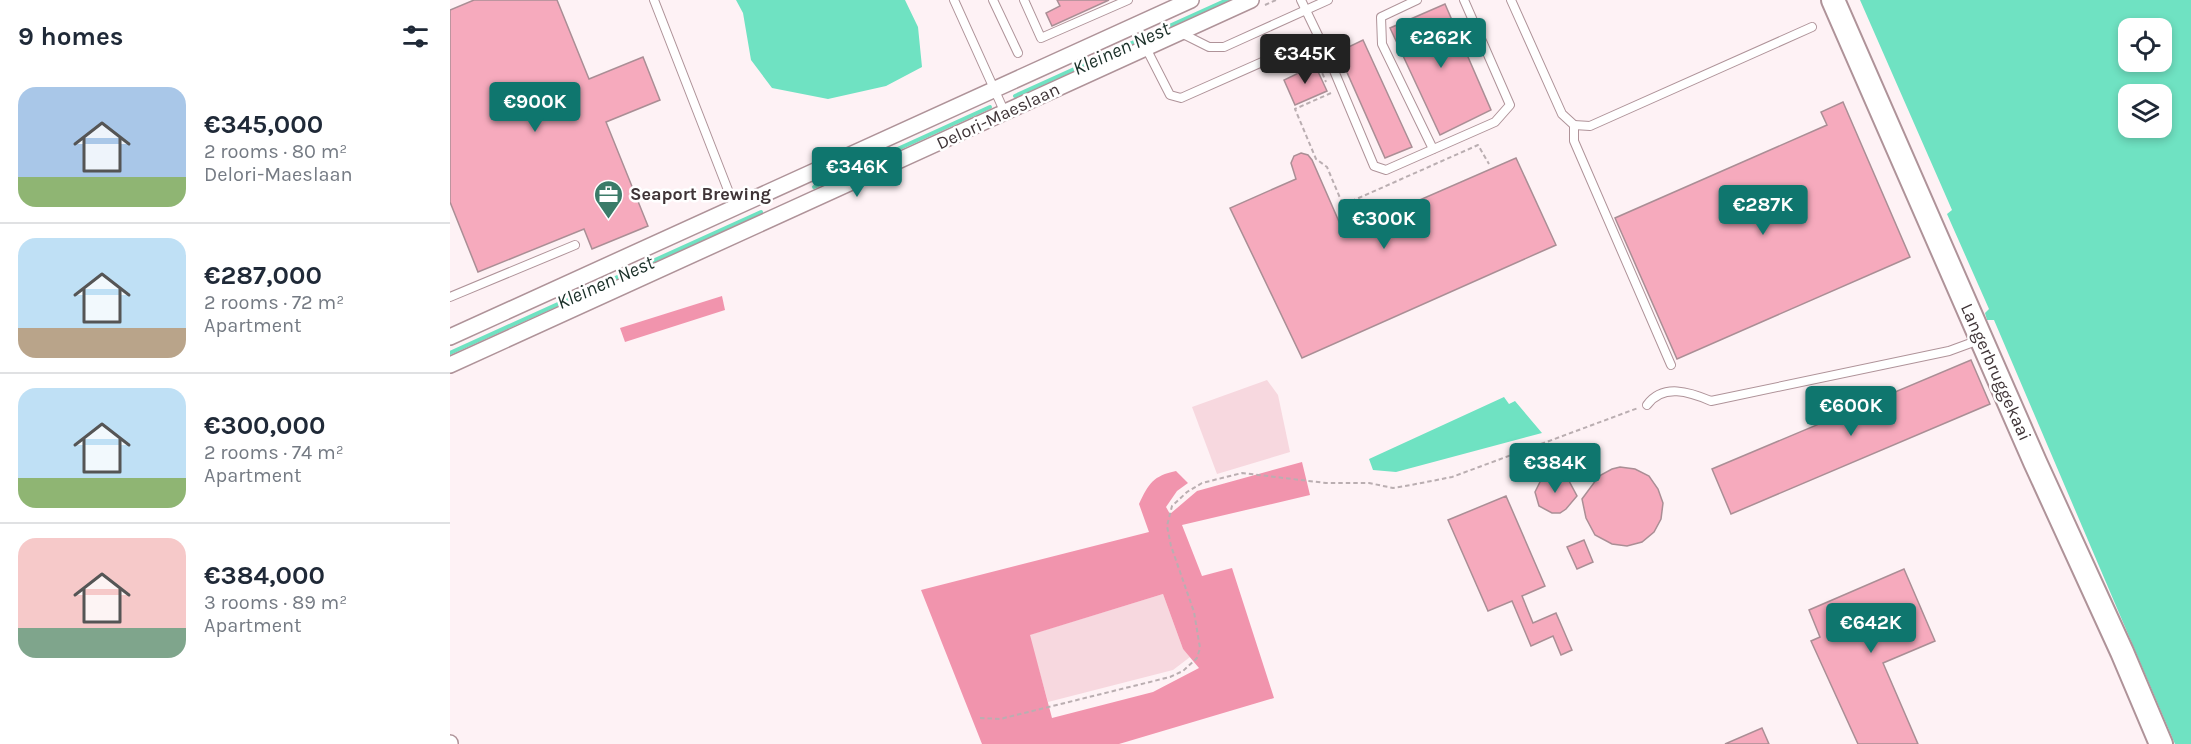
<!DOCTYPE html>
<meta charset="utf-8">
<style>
:root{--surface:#fff;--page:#f2f2f3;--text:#1f2937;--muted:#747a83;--line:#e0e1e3;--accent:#0f766e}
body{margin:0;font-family:Karla,sans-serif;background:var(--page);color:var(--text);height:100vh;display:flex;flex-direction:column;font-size:22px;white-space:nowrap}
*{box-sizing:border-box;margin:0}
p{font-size:20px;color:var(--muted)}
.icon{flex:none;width:33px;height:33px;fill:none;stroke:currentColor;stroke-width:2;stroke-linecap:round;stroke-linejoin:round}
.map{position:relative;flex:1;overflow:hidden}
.details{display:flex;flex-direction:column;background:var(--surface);width:450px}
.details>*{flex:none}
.fabs{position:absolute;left:1668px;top:18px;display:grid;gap:12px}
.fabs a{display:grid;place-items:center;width:54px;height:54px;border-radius:12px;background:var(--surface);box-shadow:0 3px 9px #0003;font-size:30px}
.price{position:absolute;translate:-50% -51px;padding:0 14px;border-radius:6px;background:var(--accent);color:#fff;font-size:20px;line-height:39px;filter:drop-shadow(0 2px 3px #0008)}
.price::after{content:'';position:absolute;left:50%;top:36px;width:18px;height:14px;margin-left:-9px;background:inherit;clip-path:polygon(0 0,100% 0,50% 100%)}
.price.on{background:#222;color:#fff}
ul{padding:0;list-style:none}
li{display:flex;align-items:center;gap:18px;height:150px;padding:0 18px}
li+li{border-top:2px solid var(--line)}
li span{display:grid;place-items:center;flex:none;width:168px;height:120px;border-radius:18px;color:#555}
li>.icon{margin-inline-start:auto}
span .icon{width:72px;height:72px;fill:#fffc;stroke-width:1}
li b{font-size:26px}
h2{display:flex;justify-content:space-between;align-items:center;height:72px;padding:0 18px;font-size:26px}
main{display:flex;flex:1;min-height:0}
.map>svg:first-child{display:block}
.green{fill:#f7d8df}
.forest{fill:#f194ad;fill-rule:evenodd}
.water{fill:#6fe2c2;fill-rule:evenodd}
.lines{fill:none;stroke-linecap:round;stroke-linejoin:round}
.stream{stroke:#6fe2c2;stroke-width:4}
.building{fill:#f6aabd;stroke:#aa8e95;stroke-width:1.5}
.lane-casing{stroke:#af9399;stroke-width:10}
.street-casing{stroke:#af9399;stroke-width:18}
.secondary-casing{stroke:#af9399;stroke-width:26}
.path{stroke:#baaeb1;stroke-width:2;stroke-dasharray:4.5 3;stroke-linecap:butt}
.lane{stroke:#fff;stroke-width:8}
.street{stroke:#fff;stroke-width:15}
.secondary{stroke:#fff;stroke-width:22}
.labels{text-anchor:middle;stroke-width:5;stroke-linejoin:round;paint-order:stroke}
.street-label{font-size:18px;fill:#3f3437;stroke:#fff}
.poi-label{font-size:18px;font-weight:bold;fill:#3f3437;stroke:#fff;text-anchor:start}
.water-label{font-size:20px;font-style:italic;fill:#1a2f28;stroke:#fff}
</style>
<main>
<section class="details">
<h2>9 homes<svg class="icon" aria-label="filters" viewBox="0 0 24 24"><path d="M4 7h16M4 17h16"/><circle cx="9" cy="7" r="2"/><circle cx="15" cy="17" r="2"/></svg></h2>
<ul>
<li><span style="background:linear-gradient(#a9c7e8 75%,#8fb573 0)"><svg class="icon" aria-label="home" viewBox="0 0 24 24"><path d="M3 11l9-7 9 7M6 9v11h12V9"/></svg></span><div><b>€345,000</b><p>2 rooms · 80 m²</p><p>Delori-Maeslaan</p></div></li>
<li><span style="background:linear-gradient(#bfe0f5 75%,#b9a48a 0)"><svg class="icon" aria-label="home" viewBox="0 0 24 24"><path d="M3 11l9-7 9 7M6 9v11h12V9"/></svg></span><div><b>€287,000</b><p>2 rooms · 72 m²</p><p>Apartment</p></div></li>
<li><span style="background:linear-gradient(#bfe0f5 75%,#8fb573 0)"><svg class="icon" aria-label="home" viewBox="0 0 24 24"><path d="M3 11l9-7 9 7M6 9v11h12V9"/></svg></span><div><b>€300,000</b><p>2 rooms · 74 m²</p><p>Apartment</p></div></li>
<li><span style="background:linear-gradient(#f6c9c9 75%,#7fa58c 0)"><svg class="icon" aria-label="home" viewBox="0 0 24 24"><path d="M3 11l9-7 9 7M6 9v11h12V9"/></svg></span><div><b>€384,000</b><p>3 rooms · 89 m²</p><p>Apartment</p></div></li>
</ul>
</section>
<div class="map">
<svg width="1741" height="744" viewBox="0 0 1741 744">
<rect width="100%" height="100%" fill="#fef2f5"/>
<g class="green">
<path d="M 817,380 L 828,395 L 840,452 L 767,474 L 742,407 Z"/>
<path d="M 713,594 L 733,649 L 740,657 L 723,670 L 598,702 L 579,635 Z"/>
</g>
<g class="forest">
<path d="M 272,296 L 275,310 L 175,342 L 170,328 Z"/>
<path d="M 852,462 L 860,495 L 732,525 L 752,576 L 782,568 L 824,698 L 669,744 L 532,744 L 471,590 L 699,532 L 689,504 C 699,483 703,476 726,471 L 738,483 L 727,491 L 716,507 L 720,514 L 747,491 ZM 713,594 L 733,649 L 749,668 L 703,692 L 602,718 L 580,635 Z"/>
</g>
<g class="water">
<path d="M 286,0 L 455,0 L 468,27 L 472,67 L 436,86 L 378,99 L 322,88 L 301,60 L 293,13 Z"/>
<path d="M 1410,0 L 1741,0 L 1741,744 L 1725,744 L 1544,320 L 1537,320 L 1535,313 L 1539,309 L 1497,214 L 1502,210 ZM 1712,28 L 1712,62 L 1678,62 L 1678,28 ZM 1712,94 L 1712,128 L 1678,128 L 1678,94 Z"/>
<path d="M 1054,397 L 1059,404 L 1065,401 L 1092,433 L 946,472 L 923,470 L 919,459 Z"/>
</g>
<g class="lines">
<g class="stream">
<path d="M 565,96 L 777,0"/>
<path d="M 364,187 L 540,107"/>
<path d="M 0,353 L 311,212"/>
</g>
</g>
<g class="building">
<path d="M 24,0 L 107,0 L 139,79 L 193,57 L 210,100 L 156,122 L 198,226 L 142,249 L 134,229 L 28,272 L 0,202 L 0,10 Z"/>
<path d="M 607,0 L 659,0 L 602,26 L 596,13 L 610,6 Z"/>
<path d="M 995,4 L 1041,110 L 990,135 L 940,28 Z"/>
<path d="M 913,40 L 962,147 L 935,158 L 888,52 Z"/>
<path d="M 865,65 L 877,91 L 845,105 L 834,80 Z"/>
<path d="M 1393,102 L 1460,257 L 1227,359 L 1165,218 L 1377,125 L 1371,112 Z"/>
<path d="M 851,153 L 858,155 L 862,160 L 894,233 L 1066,158 L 1106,245 L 852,358 L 780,208 L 846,179 L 841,163 L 844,156 Z"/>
<path d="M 1521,360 L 1540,404 L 1281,514 L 1262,469 Z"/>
<path d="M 1170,467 L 1185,469 L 1199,476 L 1208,489 L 1213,503 L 1211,519 L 1204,532 L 1192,542 L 1177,546 L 1162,544 L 1145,535 L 1136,518 L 1132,499 L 1149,476 L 1162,469 Z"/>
<path d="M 1106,474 L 1114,476 L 1119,481 L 1127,496 L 1116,509 L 1110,513 L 1102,513 L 1089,506 L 1085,492 L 1092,478 Z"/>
<path d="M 1056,496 L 1095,586 L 1072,596 L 1083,623 L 1106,613 L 1122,650 L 1111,655 L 1103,636 L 1081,646 L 1062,601 L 1038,611 L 998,520 Z"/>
<path d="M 1134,540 L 1143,562 L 1127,569 L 1117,547 Z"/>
<path d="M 1454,569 L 1485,641 L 1433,663 L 1468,744 L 1408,744 L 1361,641 L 1370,637 L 1359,610 Z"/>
<path d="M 1312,728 L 1319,744 L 1275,744 Z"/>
</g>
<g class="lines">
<defs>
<g id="lane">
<path d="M 204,0 L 285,208"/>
<path d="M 504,0 L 555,113"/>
<path d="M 543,0 L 568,53"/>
<path d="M 574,0 L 591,38 L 678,0"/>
<path d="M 851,0 L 877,54 L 924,166 L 936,170 L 1045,122 L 1060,105 L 1014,0"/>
<path d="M 967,0 L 931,17 L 932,44 L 983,149"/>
<path d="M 1061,0 L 1112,114 L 1124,125 L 1124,141 L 1221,365"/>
<path d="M 731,33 L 759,47 L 774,47 L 878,0"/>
<path d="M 696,48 L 720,95 L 731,98 L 828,55"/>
<path d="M 1124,125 L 1140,126 L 1362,27"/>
<path d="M 0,297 L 125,245"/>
<path d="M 1197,405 C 1213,383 1240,392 1261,401 L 1499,351 L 1529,340"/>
</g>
<g id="street">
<path d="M 0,337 L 741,0"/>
<path d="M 0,365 L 801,0"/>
<path d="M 0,743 L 0,744"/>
</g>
<path id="secondary" d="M 1383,0 L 1585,462 L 1672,652 L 1711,744"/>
</defs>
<use href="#lane" class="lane-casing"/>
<use href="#street" class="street-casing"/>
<use href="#secondary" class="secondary-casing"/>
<g class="path">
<path d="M 815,5 L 826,0"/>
<path d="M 836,51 L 840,50 L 849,72 L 868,63 L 876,82"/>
<path d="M 881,93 L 845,109 L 866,159 L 877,167 L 893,205 L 1028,145 L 1039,164"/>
<path d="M 530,718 L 550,719 L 720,677 L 733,671 L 747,658 L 750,648 L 744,612 L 721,546 L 717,526 L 722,506 L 737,492 L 752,483 L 792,473 L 876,483 L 919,483 L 943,488 L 961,485 L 1002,477 L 1188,408"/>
</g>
<use href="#lane" class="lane"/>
<use href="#street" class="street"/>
<use href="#secondary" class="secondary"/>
</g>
<defs>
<symbol id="office-pin" viewBox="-11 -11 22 30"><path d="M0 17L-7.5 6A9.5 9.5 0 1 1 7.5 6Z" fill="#3b7b69" stroke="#fff"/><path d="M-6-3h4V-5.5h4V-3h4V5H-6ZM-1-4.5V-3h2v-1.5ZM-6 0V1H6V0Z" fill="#fff"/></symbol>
</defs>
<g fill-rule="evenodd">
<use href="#office-pin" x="142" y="178" width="33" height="45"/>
</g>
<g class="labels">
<g class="street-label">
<text transform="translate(548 116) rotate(-25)" y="6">Delori-Maeslaan</text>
<text transform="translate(1546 372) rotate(66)" y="6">Langerbruggekaai</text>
</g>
<g class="poi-label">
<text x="180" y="200">Seaport Brewing</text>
</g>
<g class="water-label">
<text transform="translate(671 48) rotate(-24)" y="7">Kleinen Nest</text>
<text transform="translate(155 282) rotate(-24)" y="7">Kleinen Nest</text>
</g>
</g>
</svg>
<div class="fabs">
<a><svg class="icon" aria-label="locate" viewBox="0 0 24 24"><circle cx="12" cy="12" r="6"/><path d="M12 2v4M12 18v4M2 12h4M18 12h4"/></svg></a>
<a><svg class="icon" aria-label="layers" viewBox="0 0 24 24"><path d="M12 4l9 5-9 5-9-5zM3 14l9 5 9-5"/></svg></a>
</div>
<b class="price" style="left:991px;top:69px">€262K</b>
<b class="price on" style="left:855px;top:85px">€345K</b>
<b class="price" style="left:85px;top:133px">€900K</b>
<b class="price" style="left:407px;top:198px">€346K</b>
<b class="price" style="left:1313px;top:236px">€287K</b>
<b class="price" style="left:934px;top:250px">€300K</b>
<b class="price" style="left:1401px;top:437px">€600K</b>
<b class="price" style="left:1105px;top:494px">€384K</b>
<b class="price" style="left:1421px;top:654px">€642K</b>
</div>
</main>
